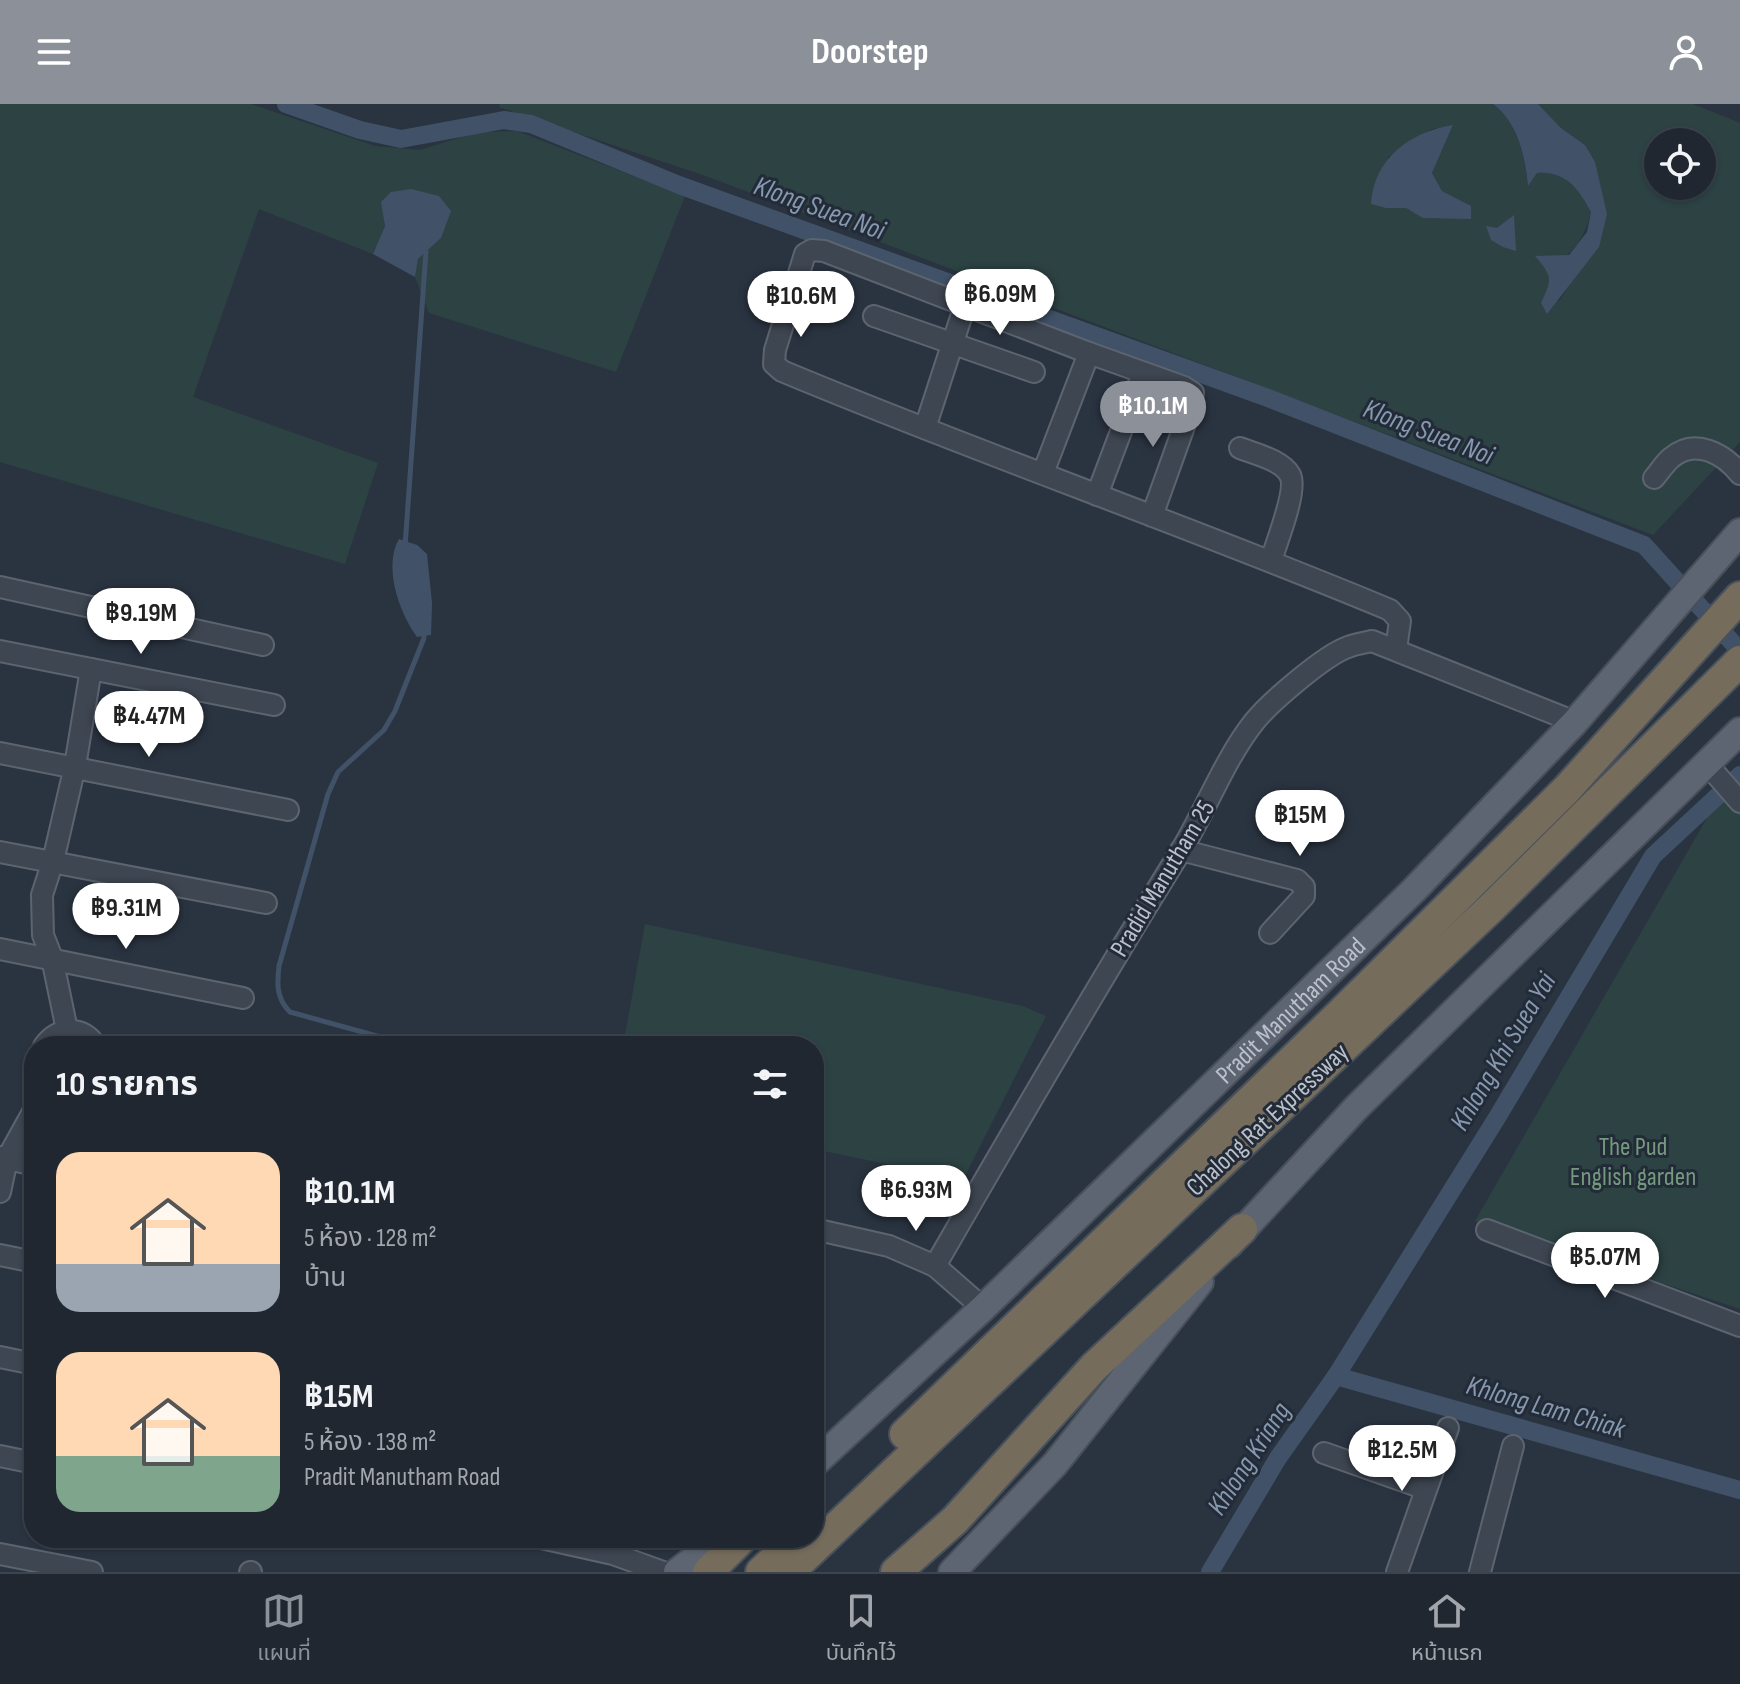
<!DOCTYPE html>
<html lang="th">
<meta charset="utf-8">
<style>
:root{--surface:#202731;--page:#282f39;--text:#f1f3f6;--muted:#a2a5ab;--line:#3d444d;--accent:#8c9099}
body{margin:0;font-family:"Sofia Sans Condensed","Noto Sans Thai",sans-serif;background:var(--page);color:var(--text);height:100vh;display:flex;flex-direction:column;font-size:30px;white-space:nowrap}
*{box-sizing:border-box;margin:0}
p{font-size:26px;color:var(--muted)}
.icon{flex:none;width:44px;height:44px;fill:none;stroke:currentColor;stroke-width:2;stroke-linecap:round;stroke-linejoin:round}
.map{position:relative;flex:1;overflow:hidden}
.details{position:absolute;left:24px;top:932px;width:800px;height:512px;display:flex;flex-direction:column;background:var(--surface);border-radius:32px;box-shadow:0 2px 6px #0004,0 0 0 2px var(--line)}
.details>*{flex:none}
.fabs{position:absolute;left:1644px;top:24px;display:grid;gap:16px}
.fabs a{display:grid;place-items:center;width:72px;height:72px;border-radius:50%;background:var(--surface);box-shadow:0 2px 6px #0004,0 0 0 2px var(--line);font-size:40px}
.price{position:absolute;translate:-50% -68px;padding:0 18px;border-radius:28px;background:#fff;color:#222;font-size:26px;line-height:52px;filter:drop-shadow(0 2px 4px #0008)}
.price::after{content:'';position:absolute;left:50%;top:48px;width:24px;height:18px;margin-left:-12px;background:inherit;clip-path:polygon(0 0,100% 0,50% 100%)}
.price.selected{background:var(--accent);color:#fff}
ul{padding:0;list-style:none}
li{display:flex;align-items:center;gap:24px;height:200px;padding:0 32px}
li span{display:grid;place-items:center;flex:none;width:224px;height:160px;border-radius:24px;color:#555}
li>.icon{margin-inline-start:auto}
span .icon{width:96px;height:96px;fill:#fffc;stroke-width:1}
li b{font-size:34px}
h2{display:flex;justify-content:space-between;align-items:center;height:96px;padding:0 32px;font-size:34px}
header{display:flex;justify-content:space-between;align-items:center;height:104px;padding:0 32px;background:var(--accent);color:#fff;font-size:36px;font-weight:700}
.dock{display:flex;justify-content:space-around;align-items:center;height:112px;border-top:2px solid var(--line);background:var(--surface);font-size:22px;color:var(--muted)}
.dock a{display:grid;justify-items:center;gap:4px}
.dock .selected{color:var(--accent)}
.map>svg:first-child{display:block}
.green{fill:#2d4243;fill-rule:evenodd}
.water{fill:#415268}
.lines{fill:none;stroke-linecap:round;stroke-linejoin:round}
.stream{stroke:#415268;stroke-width:5}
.canal{stroke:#415268;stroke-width:18}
.minor-casing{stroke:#5c646f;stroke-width:24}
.major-casing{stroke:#484f5b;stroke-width:30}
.highway-casing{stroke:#48515c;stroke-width:34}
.minor{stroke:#3e4651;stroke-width:20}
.major{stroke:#5c6571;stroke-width:26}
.highway{stroke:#766c5c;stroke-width:30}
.labels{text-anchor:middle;stroke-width:6;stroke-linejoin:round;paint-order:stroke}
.street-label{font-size:26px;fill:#bbc1cb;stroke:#222b37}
.park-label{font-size:26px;fill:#749a7d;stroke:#222b37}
.water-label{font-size:28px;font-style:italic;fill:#8698af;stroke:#222b37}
</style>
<header><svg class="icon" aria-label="menu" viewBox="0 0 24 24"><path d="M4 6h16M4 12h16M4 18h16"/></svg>Doorstep<svg class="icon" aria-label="person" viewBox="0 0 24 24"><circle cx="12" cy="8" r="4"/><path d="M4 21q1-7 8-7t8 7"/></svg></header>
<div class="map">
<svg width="1740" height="1468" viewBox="0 0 1740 1468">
<rect width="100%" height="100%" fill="#2a3441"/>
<g class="green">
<path d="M 0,0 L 251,0 L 375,42 L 420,46 L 478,28 L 517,27 L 685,92 L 616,268 L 429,209 L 415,173 L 418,155 L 441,134 L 382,98 L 385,122 L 373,150 L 259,105 L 193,293 L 378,359 L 345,460 L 0,358 Z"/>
<path d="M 500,0 L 1493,0 C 1518,19 1524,52 1528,81 L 1537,69 C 1568,66 1578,83 1591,108 C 1584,138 1572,148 1548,167 L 1551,178 L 1542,199 L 1560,196 L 1575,171 L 1599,143 L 1585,41 L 1561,24 L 1538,0 L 1693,0 L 1740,19 L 1740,338 L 1653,431 L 706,72 L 499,3 ZM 1453,22 L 1432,69 L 1442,87 L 1470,102 C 1443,116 1435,120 1406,104 L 1388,53 L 1432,25 ZM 1658,38 L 1702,38 L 1702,82 L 1658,82 Z"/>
<path d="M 1722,688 L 1740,704 L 1740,1205 L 1475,1117 Z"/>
<path d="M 645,820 L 1023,902 L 1046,912 L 963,1076 L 814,1045 L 814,942 L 623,942 Z"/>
</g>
<g class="water">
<path d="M 1493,0 L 1538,0 L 1561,24 L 1585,41 L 1595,58 L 1607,110 L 1599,143 L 1547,210 L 1541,199 C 1552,175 1553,173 1535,152 L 1569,151 L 1587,128 L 1591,108 C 1578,84 1566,67 1537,69 L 1528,82 C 1525,52 1518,19 1493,0 Z"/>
<path d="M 1453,21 L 1432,69 L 1442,87 L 1471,102 L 1471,115 L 1423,114 L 1406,104 L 1386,104 L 1371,100 C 1374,54 1410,28 1453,21 Z"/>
<path d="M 411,85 L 439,92 L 451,107 L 441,134 L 418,155 L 415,173 L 373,150 L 385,122 L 381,98 L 391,88 Z"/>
<path d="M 1514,111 L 1516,147 L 1503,143 L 1491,136 L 1486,122 L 1497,124 Z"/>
<path d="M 399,435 L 417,441 L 427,450 L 432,499 L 431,531 L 417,533 C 399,509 383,462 399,435 Z"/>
</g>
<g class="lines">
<g class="stream">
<path d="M 405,443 L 426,147"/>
<path d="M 413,942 L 290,908 C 276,894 277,880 279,862 L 328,690 L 338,668 L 384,626 L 395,607 L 424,534 L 423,527"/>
</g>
<g class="canal">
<path d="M 286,0 L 360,26 L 401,35 L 504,16 L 531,20 L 679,81 L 1268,294 L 1644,441 L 1740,547"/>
<path d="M 1336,1272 L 1740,1386"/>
<path d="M 1210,1468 L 1278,1354 L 1336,1272 L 1498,1012 L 1653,752 L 1740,671"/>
</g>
<defs>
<g id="minor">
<path d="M 874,212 L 1034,268"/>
<path d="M 925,324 L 965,201"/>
<path d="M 1240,344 C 1255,350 1282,356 1290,371 C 1298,386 1276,439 1271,457"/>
<path d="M 1043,369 L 1089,249"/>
<path d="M 1654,374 C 1660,367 1665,359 1671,354 C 1695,333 1724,350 1740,370"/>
<path d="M 1097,391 L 1143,269"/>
<path d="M 1152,412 L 1191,303 L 1193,289 L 1184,283 L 1089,249 L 824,147 L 812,146 L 805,150 L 775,246 L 774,260 L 782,267 C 983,351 1189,422 1390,506 L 1400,517 L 1396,545"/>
<path d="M 0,483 L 263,541"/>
<path d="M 0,547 L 274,601"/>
<path d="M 0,649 L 288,706"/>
<path d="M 1707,660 L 1740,698"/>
<path d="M 1181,746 L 1297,776 L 1304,783 L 1304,792 L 1270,829"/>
<path d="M 0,748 L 266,799"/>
<path d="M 0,845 L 243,894"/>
<path d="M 67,926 L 52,854 L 43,831 L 42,791 L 53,757 L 75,662 L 91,565"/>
<path d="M 44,942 C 58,923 82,921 96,942"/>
<path d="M 0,1053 L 34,1061"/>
<path d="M 0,1088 L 7,1055 L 34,1006"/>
<path d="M 814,1125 L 889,1142 L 935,1162 L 983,1204"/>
<path d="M 1487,1126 L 1740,1222"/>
<path d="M 0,1151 L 34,1158"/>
<path d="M 935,1162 C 1015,1023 1095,885 1179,750 C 1205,708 1224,656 1254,618 C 1270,598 1325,551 1348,543 C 1355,540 1364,539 1372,537 L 1575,618"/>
<path d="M 0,1253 L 34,1260"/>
<path d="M 1324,1349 L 1426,1385"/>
<path d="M 0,1352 L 34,1359"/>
<path d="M 541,1434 L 613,1450 L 663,1468"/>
<path d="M 0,1450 L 92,1468"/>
<path d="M 250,1468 L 251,1468"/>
<path d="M 1397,1468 L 1448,1324"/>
<path d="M 1480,1468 L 1513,1342"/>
</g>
<g id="major">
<path d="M 1229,1141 L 1357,1003 L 1740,627"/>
<path id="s1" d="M 814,1360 L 983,1204 L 1414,786 L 1575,618 L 1740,428"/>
<path d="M 677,1468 L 720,1434"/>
<path d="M 952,1468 L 1055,1360 L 1200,1178"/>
</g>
<g id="highway">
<path d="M 905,1330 L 1337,913 L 1567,685 L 1740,493"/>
<path d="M 708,1468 L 742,1434"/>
<path d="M 761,1468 L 797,1434"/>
<path d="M 789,1468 L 1492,803 L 1740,557"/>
<path d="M 896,1468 L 955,1416 L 1094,1263 L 1242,1125"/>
</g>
</defs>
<use href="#minor" class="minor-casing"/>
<use href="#major" class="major-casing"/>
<use href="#highway" class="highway-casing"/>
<use href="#minor" class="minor"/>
<use href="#major" class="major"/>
<use href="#highway" class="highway"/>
</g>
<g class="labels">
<g class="street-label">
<text transform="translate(1162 774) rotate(-59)" y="9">Pradid Manutham 25</text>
<text dy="9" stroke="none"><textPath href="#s1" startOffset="658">Pradit Manutham Road</textPath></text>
<text transform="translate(1267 1015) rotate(-43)" y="9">Chalong Rat Expressway</text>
</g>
<g class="park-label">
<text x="1633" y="1051">The Pud<tspan x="1633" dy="30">English garden</tspan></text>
</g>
<g class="water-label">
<text transform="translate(820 103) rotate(20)" y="10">Klong Suea Noi</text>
<text transform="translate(1429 327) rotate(21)" y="10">Klong Suea Noi</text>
<text transform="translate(1502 947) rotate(-59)" y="10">Khlong Khi Suea Yai</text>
<text transform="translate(1546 1302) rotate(16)" y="10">Khlong Lam Chiak</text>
<text transform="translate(1248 1354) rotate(-57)" y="10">Khlong Kriang</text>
</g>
</g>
</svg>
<div class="fabs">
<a><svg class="icon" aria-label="locate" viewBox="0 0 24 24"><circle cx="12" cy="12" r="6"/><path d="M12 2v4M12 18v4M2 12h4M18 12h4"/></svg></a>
</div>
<b class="price" style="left:1000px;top:233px">฿6.09M</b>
<b class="price" style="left:801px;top:235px">฿10.6M</b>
<b class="price selected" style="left:1153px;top:345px">฿10.1M</b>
<b class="price" style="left:141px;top:552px">฿9.19M</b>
<b class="price" style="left:149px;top:655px">฿4.47M</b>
<b class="price" style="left:1300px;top:754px">฿15M</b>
<b class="price" style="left:126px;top:847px">฿9.31M</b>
<b class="price" style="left:916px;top:1129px">฿6.93M</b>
<b class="price" style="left:1605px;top:1196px">฿5.07M</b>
<b class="price" style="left:1402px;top:1389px">฿12.5M</b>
<section class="details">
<h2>10 รายการ<svg class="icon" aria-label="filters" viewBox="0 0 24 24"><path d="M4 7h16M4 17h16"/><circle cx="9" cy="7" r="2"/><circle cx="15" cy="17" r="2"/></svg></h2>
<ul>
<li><span style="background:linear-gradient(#ffd9b3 70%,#9aa5b1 0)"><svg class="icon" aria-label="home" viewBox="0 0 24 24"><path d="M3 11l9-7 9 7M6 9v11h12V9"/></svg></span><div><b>฿10.1M</b><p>5 ห้อง · 128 m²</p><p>บ้าน</p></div></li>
<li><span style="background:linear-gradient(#ffd9b3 65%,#7fa58c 0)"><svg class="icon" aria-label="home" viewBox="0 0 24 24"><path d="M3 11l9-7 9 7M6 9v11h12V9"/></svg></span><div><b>฿15M</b><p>5 ห้อง · 138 m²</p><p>Pradit Manutham Road</p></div></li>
</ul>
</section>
</div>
<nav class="dock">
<a class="selected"><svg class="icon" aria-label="map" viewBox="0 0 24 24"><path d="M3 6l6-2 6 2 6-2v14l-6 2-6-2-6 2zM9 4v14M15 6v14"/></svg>แผนที่</a>
<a><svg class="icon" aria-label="saved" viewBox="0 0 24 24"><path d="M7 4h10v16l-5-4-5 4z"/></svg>บันทึกไว้</a>
<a><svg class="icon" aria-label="home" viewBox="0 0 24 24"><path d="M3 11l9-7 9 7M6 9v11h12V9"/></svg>หน้าแรก</a>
</nav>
